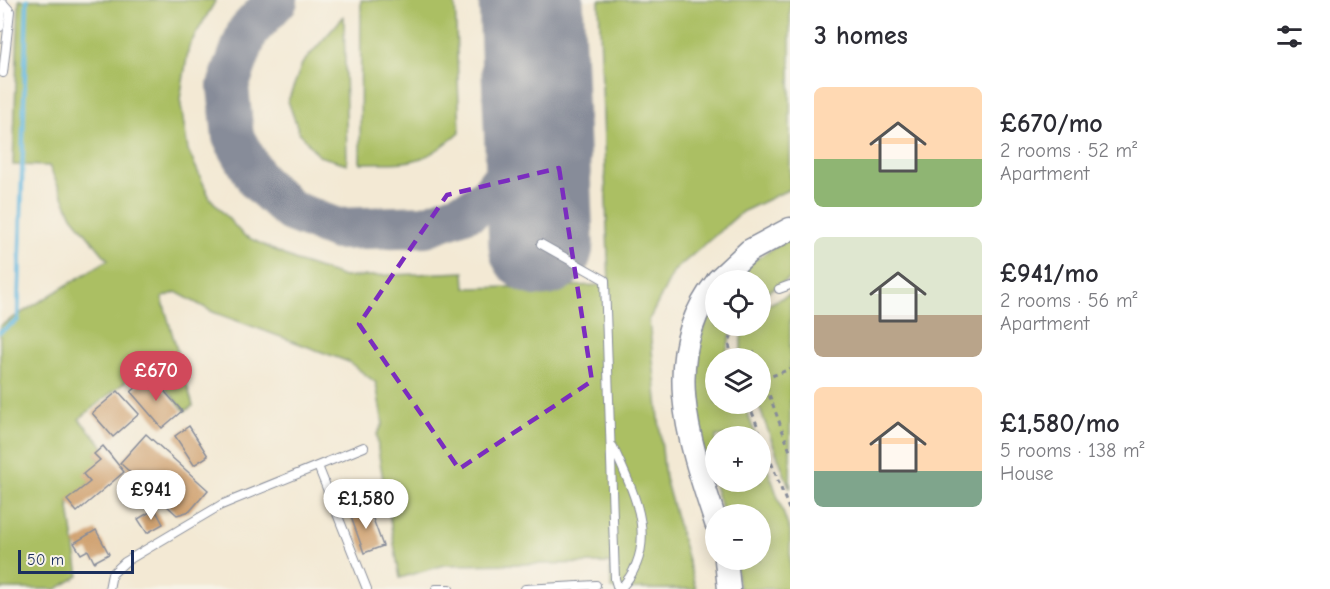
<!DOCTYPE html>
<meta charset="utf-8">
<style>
:root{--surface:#fff;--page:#f2f2f3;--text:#2b2b33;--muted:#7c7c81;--accent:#d1495b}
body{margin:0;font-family:"Comic Neue",sans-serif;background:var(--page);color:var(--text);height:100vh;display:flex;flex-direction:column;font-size:22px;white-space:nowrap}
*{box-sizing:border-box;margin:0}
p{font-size:20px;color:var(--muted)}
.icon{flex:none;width:33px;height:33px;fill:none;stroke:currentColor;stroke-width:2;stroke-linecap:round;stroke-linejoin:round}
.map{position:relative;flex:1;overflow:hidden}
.panel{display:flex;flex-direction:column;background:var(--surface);width:540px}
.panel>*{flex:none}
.controls{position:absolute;left:705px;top:270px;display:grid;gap:12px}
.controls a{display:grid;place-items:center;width:66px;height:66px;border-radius:50%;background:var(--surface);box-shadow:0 3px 15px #0003;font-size:30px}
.scale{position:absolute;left:18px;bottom:15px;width:116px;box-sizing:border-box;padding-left:6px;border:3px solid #1b2f5e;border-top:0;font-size:16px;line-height:21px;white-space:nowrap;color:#1b2f5e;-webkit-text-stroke:4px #f7f3e8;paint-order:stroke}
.price{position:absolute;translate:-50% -51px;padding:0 14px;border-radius:21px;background:#fff;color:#222;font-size:20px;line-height:39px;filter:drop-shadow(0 2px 3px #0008)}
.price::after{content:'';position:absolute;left:50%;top:36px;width:18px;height:14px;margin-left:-9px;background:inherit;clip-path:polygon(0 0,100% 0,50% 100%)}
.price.on{background:var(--accent);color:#fff}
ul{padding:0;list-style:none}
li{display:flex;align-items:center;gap:18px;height:150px;padding:0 24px}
li span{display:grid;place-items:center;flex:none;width:168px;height:120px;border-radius:9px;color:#555}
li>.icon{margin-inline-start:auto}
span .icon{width:72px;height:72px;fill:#fffc;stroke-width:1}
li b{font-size:26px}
h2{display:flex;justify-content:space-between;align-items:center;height:72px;padding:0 24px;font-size:26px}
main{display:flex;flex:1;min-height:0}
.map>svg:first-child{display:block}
.green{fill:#abbf63;stroke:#637760;stroke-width:1.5}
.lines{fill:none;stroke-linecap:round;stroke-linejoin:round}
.stream{stroke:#65b9e1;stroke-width:4.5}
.taxiway{stroke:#878c99;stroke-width:42}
.runway{stroke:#878c99;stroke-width:105}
.building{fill:#d0a271}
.lane-casing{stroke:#878c99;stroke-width:10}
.secondary-casing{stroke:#878c99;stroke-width:25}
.path{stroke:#878c99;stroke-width:3;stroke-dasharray:4.5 4.5;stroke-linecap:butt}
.lane{stroke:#fff;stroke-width:8}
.secondary{stroke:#fff;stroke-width:22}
.marked{fill:none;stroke:#7b2cbf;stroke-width:4.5;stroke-dasharray:12 8;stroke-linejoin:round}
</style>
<main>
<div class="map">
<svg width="790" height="589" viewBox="0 0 790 589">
<rect width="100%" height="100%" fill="#f7f3e8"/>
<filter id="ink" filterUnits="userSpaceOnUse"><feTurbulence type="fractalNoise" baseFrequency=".0167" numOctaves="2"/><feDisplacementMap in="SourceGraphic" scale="12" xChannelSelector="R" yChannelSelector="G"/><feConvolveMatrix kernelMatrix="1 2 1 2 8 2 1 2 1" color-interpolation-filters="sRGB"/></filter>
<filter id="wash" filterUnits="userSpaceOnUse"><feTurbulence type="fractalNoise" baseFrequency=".008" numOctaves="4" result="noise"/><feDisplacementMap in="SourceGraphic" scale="24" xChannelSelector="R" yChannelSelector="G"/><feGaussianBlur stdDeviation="1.35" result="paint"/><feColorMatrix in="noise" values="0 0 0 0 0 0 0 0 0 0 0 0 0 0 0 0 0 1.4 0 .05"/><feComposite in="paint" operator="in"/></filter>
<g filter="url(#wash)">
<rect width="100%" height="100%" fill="#f3e9d4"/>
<g class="green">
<path d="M 19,0 L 216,0 L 189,46 L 180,99 L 188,150 L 210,198 L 243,235 L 296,261 L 344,277 L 464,272 L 465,288 L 609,285 L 599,0 L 790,0 L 790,189 L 742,212 L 674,271 L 649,320 L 665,478 L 696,589 L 611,589 L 610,563 L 444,565 L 400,578 L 378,450 L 377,434 L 383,424 L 376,383 L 349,362 L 213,312 L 176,292 L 162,298 L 193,406 L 185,411 L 146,365 L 79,419 L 104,447 L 95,454 L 100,460 L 90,482 L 68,501 L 79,576 L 57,589 L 0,589 L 0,326 L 108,260 L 72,216 L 49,166 L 13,165 Z"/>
<path d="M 361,0 L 455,0 L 460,132 C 420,167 412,162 360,163 Z"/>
<path d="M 344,16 L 347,164 L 319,156 L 299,132 L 288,101 L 302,64 Z"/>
<path d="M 790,238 L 790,278 L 761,296 L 760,280 L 729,280 L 745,266 Z"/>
<path d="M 790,294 L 790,489 L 758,404 L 760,404 L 760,358 L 741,356 L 741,338 L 746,326 L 760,326 L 761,308 Z"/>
<path d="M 715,297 L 716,326 L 733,326 L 726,354 L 728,358 L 716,358 L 716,404 L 744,404 L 756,436 L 716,436 L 716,482 L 760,482 L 761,449 L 790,532 L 790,589 L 739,589 L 735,560 L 760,560 L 760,514 L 723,514 L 697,431 L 693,357 Z"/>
</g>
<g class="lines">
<path class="stream" d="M 0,332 L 18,320 L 27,0"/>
<path class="taxiway" d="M 277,0 L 248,31 L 228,86 L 233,137 L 258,181 L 291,211 L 337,229 L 425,226 L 472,209 L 490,195 L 519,157 L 527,135 L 535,84"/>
<path class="runway" d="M 531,0 L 541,244"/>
</g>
<g id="blocks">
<g class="building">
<path d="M 150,375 L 182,411 L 162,428 L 131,392 Z"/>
<path d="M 118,391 L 139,414 L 113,437 L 92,413 Z"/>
<path d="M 189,426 L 208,456 L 194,465 L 175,436 Z"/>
<path d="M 146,434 L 208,490 L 190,511 L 177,515 L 120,463 Z"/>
<path d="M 103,446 L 124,472 L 77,512 L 67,500 L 90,482 L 83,474 L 100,460 L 94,454 Z"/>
<path d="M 369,508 L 383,546 L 364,553 L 350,514 Z"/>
<path d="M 155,509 L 163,524 L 147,533 L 138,519 Z"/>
<path d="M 96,530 L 109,554 L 94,562 L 88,550 L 81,554 L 74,543 Z"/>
</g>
</g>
</g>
<g filter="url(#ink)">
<use href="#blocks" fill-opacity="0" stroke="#878c99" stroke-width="1.5"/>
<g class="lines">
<defs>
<g id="lane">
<path d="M 0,27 L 3,3"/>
<path d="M 3,73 L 10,11 L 3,3"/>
<path d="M 541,244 L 605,280 L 615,579 L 618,589"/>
<path d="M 779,289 L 790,285"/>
<path d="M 613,447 C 634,493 662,545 620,589"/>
<path d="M 318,466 L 367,589"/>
<path d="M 109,589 L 112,574 L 125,562 L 221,505 L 364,447"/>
<path d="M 436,589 L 449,589"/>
<path d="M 525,589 L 596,585"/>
</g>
<g id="secondary">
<path d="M 718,280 L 749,251 L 790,229"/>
<path d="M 716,283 C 658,356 690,444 716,523"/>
<path d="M 726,560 L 729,589"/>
</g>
</defs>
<use href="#lane" class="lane-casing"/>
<use href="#secondary" class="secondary-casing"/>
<g class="path">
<path d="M 760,298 L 769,293"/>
<path d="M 753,351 L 756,358"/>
<path d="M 732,358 L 729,344 L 734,326"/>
<path d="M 760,370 L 790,451"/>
<path d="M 764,379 L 790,369"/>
<path d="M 749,404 L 790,512"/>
</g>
<use href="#lane" class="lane"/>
<use href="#secondary" class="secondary"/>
</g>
</g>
<path class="marked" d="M 559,168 L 592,381 L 459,469 L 359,324 L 447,195 Z"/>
</svg>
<div class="controls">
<a><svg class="icon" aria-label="locate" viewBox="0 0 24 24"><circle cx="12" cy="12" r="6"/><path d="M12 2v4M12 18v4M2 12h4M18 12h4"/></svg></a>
<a><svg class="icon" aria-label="layers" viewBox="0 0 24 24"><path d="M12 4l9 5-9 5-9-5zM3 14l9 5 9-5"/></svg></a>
<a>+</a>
<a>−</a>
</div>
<div class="scale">50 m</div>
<b class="price on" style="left:156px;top:402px">£670</b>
<b class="price" style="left:151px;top:521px">£941</b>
<b class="price" style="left:366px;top:530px">£1,580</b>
</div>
<section class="panel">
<h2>3 homes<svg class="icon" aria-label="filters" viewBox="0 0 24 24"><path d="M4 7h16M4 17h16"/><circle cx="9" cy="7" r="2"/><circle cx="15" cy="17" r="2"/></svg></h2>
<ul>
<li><span style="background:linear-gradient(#ffd9b3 60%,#8fb573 0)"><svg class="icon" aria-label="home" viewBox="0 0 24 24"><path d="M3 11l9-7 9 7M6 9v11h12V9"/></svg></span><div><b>£670/mo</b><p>2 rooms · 52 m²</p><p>Apartment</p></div></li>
<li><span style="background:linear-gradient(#dfe7d0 65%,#b9a48a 0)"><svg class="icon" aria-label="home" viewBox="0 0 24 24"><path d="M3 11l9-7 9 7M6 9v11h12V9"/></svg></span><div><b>£941/mo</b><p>2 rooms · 56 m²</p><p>Apartment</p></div></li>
<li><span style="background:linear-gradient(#ffd9b3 70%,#7fa58c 0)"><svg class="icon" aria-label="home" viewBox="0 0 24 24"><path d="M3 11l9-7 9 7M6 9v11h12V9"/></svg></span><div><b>£1,580/mo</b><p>5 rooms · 138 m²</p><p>House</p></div></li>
</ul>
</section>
</main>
